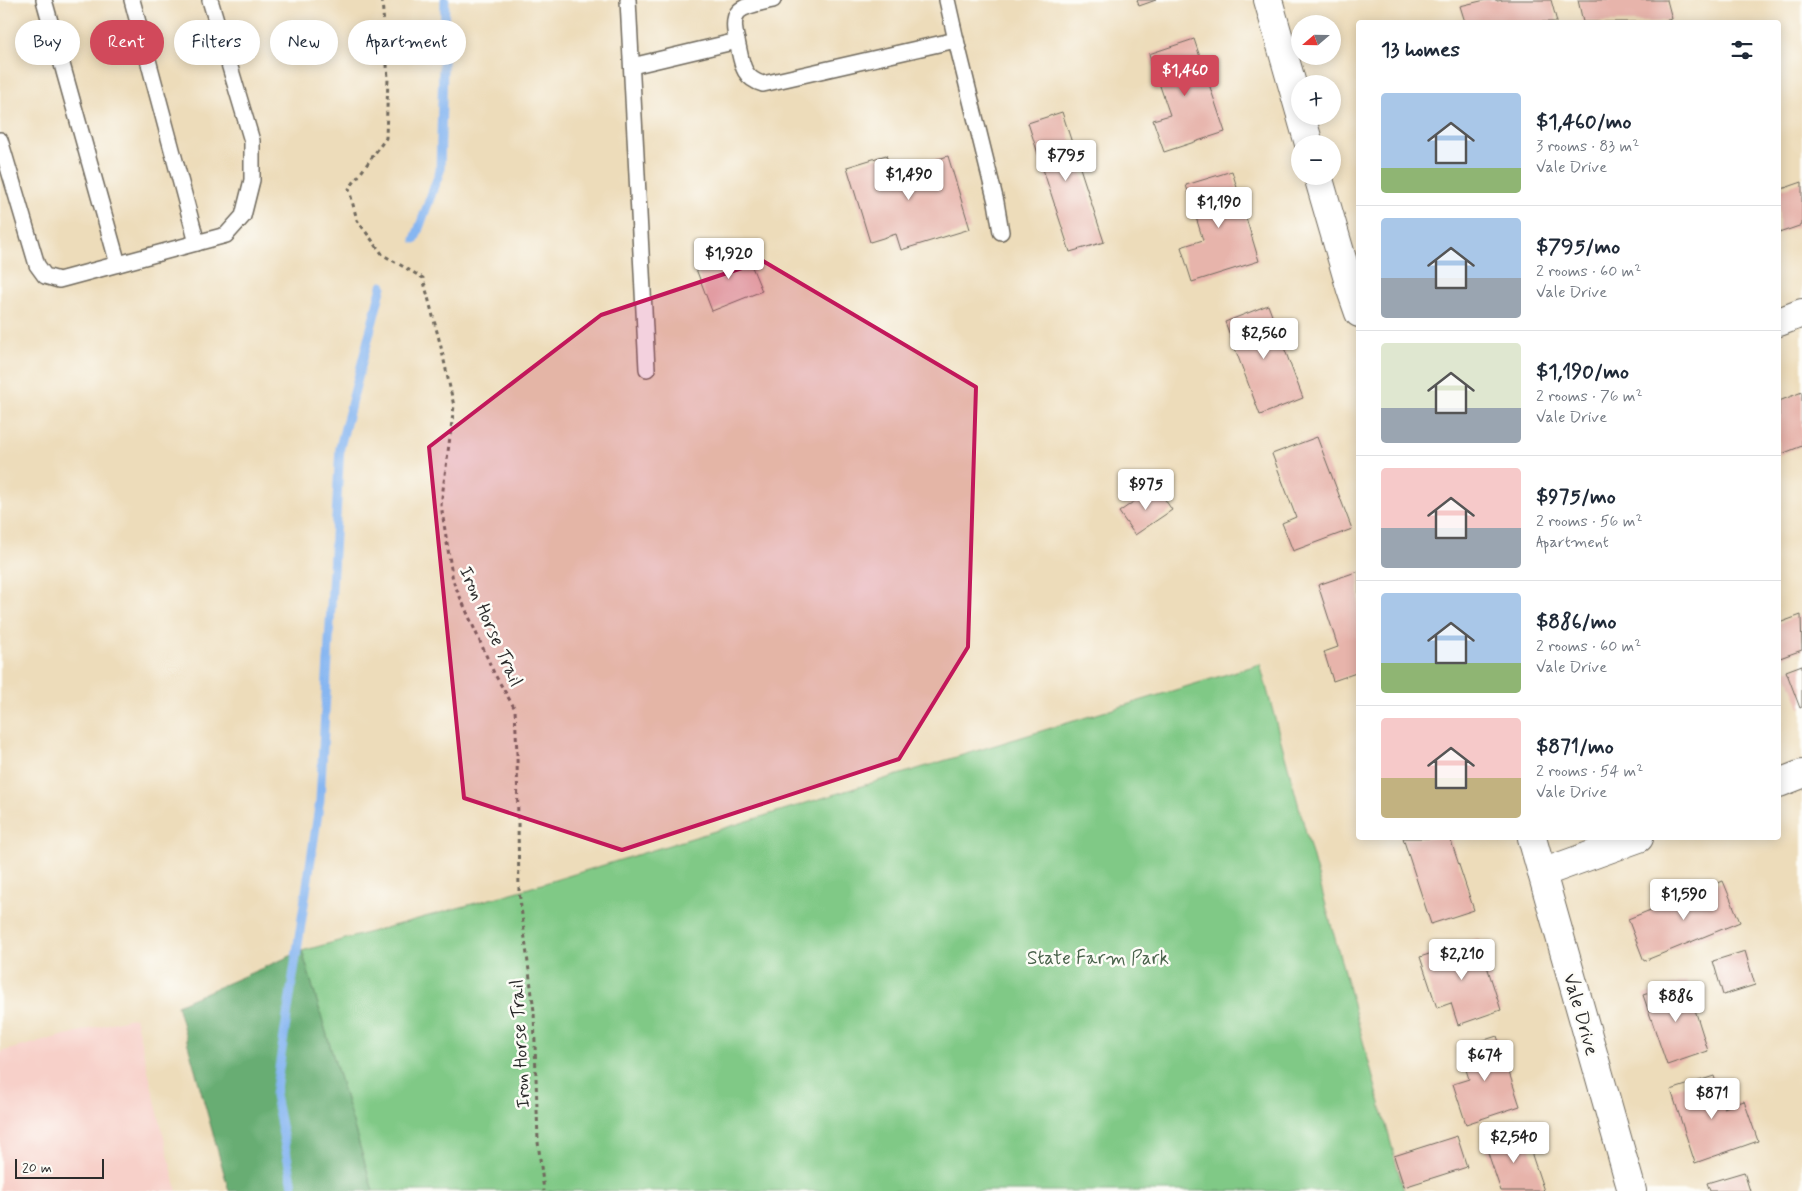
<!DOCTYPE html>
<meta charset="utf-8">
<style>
:root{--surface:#fff;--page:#f2f2f3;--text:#1f2937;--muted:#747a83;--line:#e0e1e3;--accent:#d1495b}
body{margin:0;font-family:Mynerve,sans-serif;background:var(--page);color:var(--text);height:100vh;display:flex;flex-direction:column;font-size:19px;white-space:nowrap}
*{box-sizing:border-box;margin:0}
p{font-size:16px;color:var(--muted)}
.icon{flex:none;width:28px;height:28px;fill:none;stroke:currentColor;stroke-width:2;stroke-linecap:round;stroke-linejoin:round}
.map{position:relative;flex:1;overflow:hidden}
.drawer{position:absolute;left:1356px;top:20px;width:425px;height:820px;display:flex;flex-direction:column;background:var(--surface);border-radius:5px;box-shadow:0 2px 12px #0003}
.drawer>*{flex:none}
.top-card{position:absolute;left:15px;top:20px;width:475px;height:45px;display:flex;gap:10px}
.needle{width:32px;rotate:250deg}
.buttons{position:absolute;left:1291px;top:15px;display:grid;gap:10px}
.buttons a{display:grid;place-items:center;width:50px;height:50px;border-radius:50%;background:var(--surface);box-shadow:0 2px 12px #0003;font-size:25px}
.scale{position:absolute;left:15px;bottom:12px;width:89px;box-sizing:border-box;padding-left:5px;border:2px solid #2b2b2b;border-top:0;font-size:14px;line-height:18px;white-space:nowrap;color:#2b2b2b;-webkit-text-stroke:4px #fdfcf7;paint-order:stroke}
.price{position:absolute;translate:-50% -42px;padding:0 11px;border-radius:5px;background:#fff;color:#222;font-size:16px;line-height:32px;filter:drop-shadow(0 1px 2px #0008)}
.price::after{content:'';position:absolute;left:50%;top:30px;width:15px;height:11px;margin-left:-8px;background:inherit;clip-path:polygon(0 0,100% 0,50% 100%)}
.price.current{background:var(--accent);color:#fff}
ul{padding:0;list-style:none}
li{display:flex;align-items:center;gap:15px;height:125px;padding:0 25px}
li+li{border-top:1px solid var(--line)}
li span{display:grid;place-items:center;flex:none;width:140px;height:100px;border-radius:5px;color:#555}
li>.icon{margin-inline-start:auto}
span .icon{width:60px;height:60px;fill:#fffc;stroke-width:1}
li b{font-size:21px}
h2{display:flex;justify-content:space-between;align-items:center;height:60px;padding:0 25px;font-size:21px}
.pill{padding:0 18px;border-radius:22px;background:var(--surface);box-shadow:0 2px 12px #0003;font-size:18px;line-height:45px}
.pill.current{background:var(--accent);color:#fff}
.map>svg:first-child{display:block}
.built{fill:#f7d0c9}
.green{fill:#80c986;stroke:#567a58}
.forest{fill:#68ad73;stroke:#4a6c4f}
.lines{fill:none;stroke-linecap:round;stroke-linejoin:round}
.stream{stroke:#86b6f1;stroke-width:9}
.building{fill:#e7b4ab}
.lane-casing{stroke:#6f695d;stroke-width:18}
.street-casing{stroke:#6f695d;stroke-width:30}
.path{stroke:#6f695d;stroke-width:3;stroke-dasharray:4 4;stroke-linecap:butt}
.lane{stroke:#fff;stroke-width:15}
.street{stroke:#fff;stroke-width:28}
.marked{fill:#c2185b;fill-opacity:0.2;stroke:#c2185b;stroke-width:4;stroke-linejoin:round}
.labels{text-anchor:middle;stroke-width:5;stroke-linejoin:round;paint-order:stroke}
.street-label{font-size:19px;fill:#2b2b2b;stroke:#fdfcf7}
.park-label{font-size:19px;fill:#49624b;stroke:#fdfcf7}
</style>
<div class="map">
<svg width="1802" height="1191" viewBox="0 0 1802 1191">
<rect width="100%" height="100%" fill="#fdfcf7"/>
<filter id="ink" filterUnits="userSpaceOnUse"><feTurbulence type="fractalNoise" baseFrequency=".02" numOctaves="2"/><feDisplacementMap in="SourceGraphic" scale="10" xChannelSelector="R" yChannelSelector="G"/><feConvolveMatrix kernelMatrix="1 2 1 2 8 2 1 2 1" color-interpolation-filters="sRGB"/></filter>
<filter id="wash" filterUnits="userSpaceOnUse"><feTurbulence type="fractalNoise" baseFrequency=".0096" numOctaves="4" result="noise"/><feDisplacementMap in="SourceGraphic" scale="20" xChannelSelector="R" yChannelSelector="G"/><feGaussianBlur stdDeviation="1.12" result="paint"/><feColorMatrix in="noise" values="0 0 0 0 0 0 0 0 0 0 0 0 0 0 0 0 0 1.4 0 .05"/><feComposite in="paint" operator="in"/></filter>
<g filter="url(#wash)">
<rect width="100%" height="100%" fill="#eddcba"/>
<path class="built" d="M 135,1017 L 177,1191 L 0,1191 L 0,1052 Z"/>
<path class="green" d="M 1260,664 L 1404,1191 L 373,1191 L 302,951 L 519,891 Z"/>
<path class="forest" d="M 302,951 L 373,1191 L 229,1191 L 177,1005 Z"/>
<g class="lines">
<g class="stream">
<path d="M 415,239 L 440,171 L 445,0"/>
<path d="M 294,1191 L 275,1095 L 320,800 L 340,447 L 382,286"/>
</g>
</g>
<g id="blocks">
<g class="building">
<path d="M 1137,0 L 1156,0 L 1139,6 Z"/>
<path d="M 1485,0 L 1497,0 L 1497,1 L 1503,0 L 1551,0 L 1557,22 L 1465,22 L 1460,6 Z"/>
<path d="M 1578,0 L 1667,0 L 1672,19 L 1658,22 L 1583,22 Z"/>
<path d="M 1194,39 L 1225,132 L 1164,152 L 1153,120 L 1170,115 L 1149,54 Z"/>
<path d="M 1062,112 L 1104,242 L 1070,252 L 1028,123 Z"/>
<path d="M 886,155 L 892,173 L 948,156 L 970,229 L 901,250 L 896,234 L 870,242 L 847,167 Z"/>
<path d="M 1232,171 L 1259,261 L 1192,282 L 1181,247 L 1203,240 L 1186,185 Z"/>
<path d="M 1802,182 L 1802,225 L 1779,233 L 1779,190 Z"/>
<path d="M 745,250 L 762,291 L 712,311 L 696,269 Z"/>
<path d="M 1268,305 L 1303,398 L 1260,415 L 1225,322 Z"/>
<path d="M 1802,392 L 1802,446 L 1779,455 L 1779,401 Z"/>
<path d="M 1317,437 L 1352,529 L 1293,551 L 1282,523 L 1296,517 L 1272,454 Z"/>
<path d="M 1156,486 L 1172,510 L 1135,535 L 1119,512 Z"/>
<path d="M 1359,571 L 1359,672 L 1333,681 L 1324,652 L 1338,647 L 1318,585 Z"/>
<path d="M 1801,615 L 1802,650 L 1780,658 L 1779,653 L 1779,623 Z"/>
<path d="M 1802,665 L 1802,707 L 1800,708 L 1786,671 Z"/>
<path d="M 1403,838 L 1450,838 L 1474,910 L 1431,924 Z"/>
<path d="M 1723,881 L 1740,922 L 1644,961 L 1628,919 Z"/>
<path d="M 1478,938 L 1501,1010 L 1458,1025 L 1451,1003 L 1437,1008 L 1420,957 Z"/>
<path d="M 1745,951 L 1755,985 L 1723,995 L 1713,961 Z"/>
<path d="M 1686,981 L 1708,1051 L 1667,1065 L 1643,995 Z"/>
<path d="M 1497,1036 L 1520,1106 L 1466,1124 L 1453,1084 L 1469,1079 L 1459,1048 Z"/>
<path d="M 1714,1076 L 1724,1108 L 1744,1101 L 1758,1141 L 1695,1163 L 1671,1090 Z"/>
<path d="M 1524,1131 L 1544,1191 L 1501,1191 L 1485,1144 Z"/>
<path d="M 1457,1136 L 1467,1167 L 1404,1187 L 1394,1156 Z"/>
<path d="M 1744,1172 L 1750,1191 L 1710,1191 L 1707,1183 Z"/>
</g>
</g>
</g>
<g filter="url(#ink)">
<use href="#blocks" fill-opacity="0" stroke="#6f695d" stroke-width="1"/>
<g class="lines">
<defs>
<g id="lane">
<path d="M 44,0 L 118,264"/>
<path d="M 132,0 L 197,243"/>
<path d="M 628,0 L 647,369"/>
<path d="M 947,0 L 956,40"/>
<path d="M 737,41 C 728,6 743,7 773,0"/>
<path d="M 632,66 L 737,41 C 742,61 741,78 763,84 L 956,40 L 996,202 L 1001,232"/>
<path d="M 0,140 L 37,265 L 45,276 L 59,280 L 226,235 L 243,216 L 252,180 L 252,141 L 210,0"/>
</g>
<g id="street">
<path d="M 1268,0 L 1300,112"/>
<path d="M 1301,116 L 1309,144"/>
<path d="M 1318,176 L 1351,290 L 1359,313"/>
<path d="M 1779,322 L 1802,313"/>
<path d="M 1779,783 L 1802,774"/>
<path d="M 1532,838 L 1632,1191"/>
<path d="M 1542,873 L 1639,838"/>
</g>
</defs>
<use href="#lane" class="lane-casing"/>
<use href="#street" class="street-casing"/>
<path class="path" d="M 382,0 L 388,78 L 386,138 L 349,189 L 357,220 L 383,255 L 423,278 L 441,347 L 454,406 L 441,505 L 453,581 L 494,673 L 515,709 L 517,754 L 519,891 L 534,1011 L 538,1142 L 544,1191"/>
<use href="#lane" class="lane"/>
<use href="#street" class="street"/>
</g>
</g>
<path class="marked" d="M 763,261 L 976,387 L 968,647 L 899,759 L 622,850 L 464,798 L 429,447 L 601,315 Z"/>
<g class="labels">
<g class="street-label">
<text transform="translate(492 626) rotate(66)" y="7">Iron Horse Trail</text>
<text transform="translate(1582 1014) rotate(74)" y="7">Vale Drive</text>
<text transform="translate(519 1044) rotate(-93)" y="7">Iron Horse Trail</text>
</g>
<g class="park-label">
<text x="1098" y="964">State Farm Park</text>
</g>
</g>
</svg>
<div class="buttons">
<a><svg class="needle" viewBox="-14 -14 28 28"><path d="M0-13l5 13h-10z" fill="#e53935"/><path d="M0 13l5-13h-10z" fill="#747a83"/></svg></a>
<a>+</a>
<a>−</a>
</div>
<div class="scale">20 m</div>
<b class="price current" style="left:1185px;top:97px">$1,460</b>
<b class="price" style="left:1066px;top:182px">$795</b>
<b class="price" style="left:909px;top:201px">$1,490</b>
<b class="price" style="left:1219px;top:229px">$1,190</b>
<b class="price" style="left:729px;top:280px">$1,920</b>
<b class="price" style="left:1264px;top:360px">$2,560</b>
<b class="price" style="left:1146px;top:511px">$975</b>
<b class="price" style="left:1684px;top:921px">$1,590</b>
<b class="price" style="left:1462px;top:981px">$2,210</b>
<b class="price" style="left:1676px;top:1023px">$886</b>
<b class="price" style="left:1485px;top:1082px">$674</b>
<b class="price" style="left:1712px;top:1120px">$871</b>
<b class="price" style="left:1514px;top:1164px">$2,540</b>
<div class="top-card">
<a class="pill">Buy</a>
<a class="pill current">Rent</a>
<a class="pill">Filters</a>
<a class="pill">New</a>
<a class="pill">Apartment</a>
</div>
<section class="drawer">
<h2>13 homes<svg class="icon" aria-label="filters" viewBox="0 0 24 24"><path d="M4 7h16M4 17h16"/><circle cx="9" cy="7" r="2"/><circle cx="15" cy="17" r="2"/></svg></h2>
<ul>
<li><span style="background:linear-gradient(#a9c7e8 75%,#8fb573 0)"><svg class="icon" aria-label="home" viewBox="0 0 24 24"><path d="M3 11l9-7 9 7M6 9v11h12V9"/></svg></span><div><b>$1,460/mo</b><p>3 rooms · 83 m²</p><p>Vale Drive</p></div></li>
<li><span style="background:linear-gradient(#a9c7e8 60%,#9aa5b1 0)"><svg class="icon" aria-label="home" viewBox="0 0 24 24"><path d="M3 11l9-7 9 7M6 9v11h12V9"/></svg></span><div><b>$795/mo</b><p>2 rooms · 60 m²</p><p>Vale Drive</p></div></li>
<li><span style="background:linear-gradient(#dfe7d0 65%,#9aa5b1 0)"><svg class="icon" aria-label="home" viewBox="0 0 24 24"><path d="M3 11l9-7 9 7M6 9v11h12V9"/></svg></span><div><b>$1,190/mo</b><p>2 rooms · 76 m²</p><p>Vale Drive</p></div></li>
<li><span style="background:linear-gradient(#f6c9c9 60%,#9aa5b1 0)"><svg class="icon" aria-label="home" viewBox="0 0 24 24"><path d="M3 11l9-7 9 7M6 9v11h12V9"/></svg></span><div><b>$975/mo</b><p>2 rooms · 56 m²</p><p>Apartment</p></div></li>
<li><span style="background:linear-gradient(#a9c7e8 70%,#8fb573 0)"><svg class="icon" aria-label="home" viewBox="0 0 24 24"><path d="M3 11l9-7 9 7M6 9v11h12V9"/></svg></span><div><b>$886/mo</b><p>2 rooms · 60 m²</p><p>Vale Drive</p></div></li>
<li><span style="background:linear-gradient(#f6c9c9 60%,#c2b280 0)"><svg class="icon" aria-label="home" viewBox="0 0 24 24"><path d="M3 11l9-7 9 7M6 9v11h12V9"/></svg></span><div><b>$871/mo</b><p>2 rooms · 54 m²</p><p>Vale Drive</p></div></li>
</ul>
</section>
</div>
